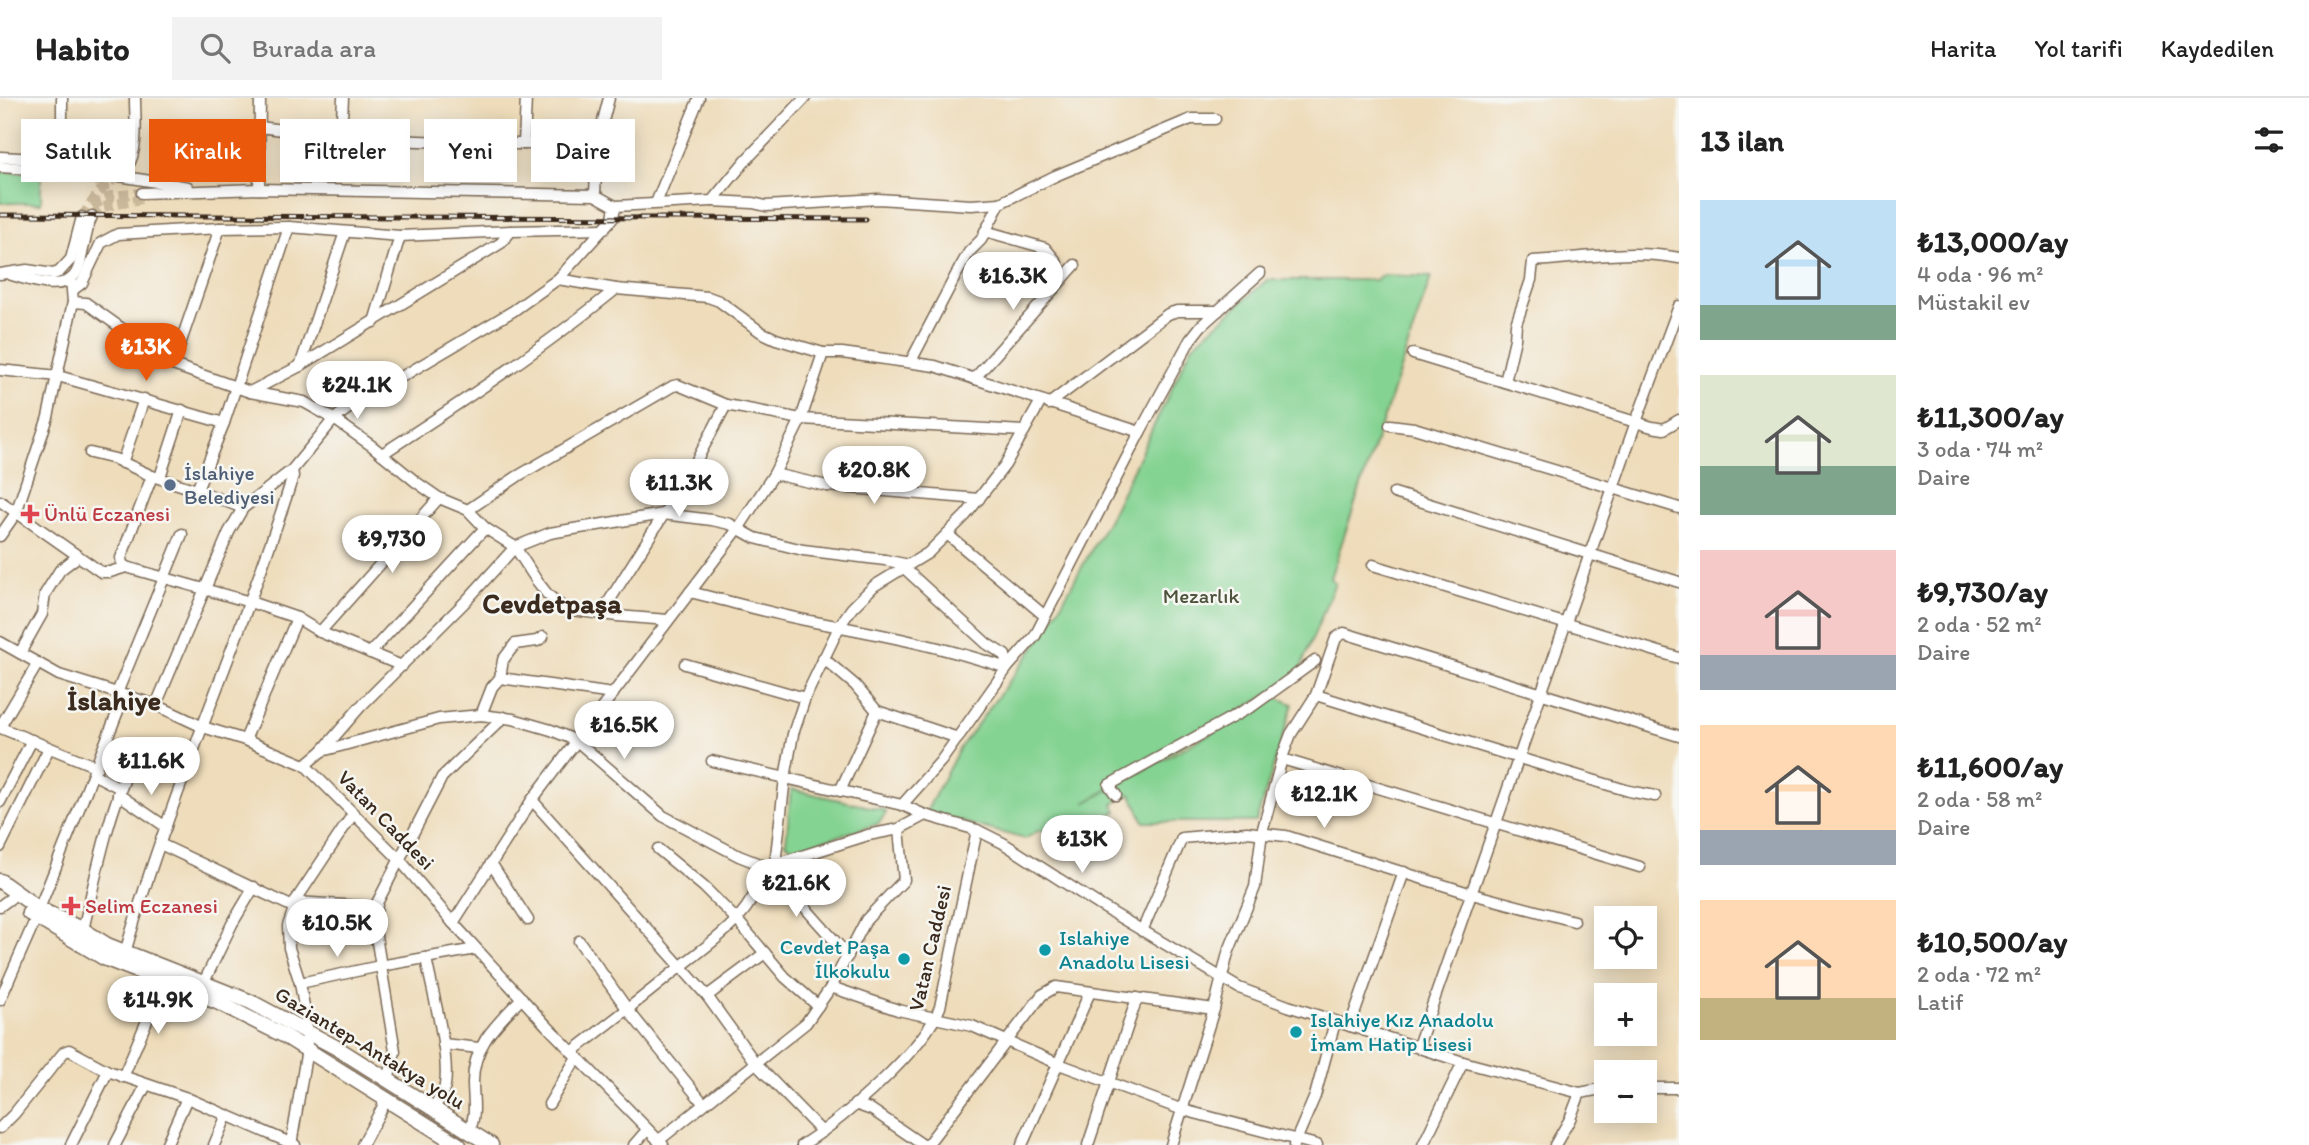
<!DOCTYPE html>
<html lang="tr">
<meta charset="utf-8">
<style>
:root{--surface:#fff;--page:#f2f2f2;--text:#222;--muted:#767676;--line:#e0e0e0;--accent:#ea580c}
body{margin:0;font-family:Itim,sans-serif;background:var(--page);color:var(--text);height:100vh;display:flex;flex-direction:column;font-size:26px;white-space:nowrap}
*{box-sizing:border-box;margin:0}
p{font-size:23px;color:var(--muted)}
.icon{flex:none;width:38px;height:38px;fill:none;stroke:currentColor;stroke-width:2;stroke-linecap:round;stroke-linejoin:round}
.map{position:relative;flex:1;overflow:hidden}
.drawer{display:flex;flex-direction:column;background:var(--surface);width:630px}
.drawer>*{flex:none}
.guide{position:absolute;left:21px;top:21px;width:665px;height:63px;display:flex;gap:14px}
.fabs{position:absolute;left:1594px;top:808px;display:grid;gap:14px}
.fabs a{display:grid;place-items:center;width:63px;height:63px;border-radius:0px;background:var(--surface);box-shadow:0 4px 18px #0003;font-size:35px}
.price{position:absolute;translate:-50% -60px;padding:0 16px;border-radius:24px;background:#fff;color:#222;font-size:23px;line-height:46px;filter:drop-shadow(0 2px 4px #0008)}
.price::after{content:'';position:absolute;left:50%;top:42px;width:21px;height:16px;margin-left:-10px;background:inherit;clip-path:polygon(0 0,100% 0,50% 100%)}
.price.current{background:var(--accent);color:#fff}
ul{padding:0;list-style:none}
li{display:flex;align-items:center;gap:21px;height:175px;padding:0 21px}
li span{display:grid;place-items:center;flex:none;width:196px;height:140px;border-radius:0px;color:#555}
li>.icon{margin-inline-start:auto}
span .icon{width:84px;height:84px;fill:#fffc;stroke-width:1}
li b{font-size:30px}
h2{display:flex;justify-content:space-between;align-items:center;height:84px;padding:0 21px;font-size:30px}
.tag{padding:0 24px;border-radius:0px;background:var(--surface);box-shadow:0 4px 18px #0003;font-size:24px;line-height:63px}
.tag.current{background:var(--accent);color:#fff}
header{display:flex;align-items:center;gap:42px;box-sizing:border-box;height:98px;padding:0 35px;background:var(--surface);border-bottom:2px solid var(--line)}
header strong{font-size:33px}
nav{display:flex;gap:38px;margin-inline-start:auto;font-size:24px}
.search{width:490px;height:63px;background:var(--page);display:flex;align-items:center;gap:18px;box-sizing:border-box;padding:0 24px;border-radius:0px;color:var(--muted);font-size:26px}
main{display:flex;flex:1;min-height:0}
.map>svg:first-child{display:block}
.green{fill:#84d392;stroke:#607e58;stroke-width:2}
.lines{fill:none;stroke-linecap:round;stroke-linejoin:round}
.minor-tunnel{stroke:#cab89b;stroke-width:10;stroke-dasharray:10 5;stroke-linecap:butt}
.minor-casing{stroke:#7a6855;stroke-width:13}
.major-casing{stroke:#7a6855;stroke-width:17}
.minor{stroke:#fff;stroke-width:10}
.major{stroke:#fff;stroke-width:14}
.rail-casing{stroke:#3b2a1e;stroke-width:5}
.rail{stroke:#f6f6f2;stroke-width:2.5;stroke-dasharray:8;stroke-linecap:butt}
.service-dot{fill:#5c6f8a;stroke:#f6f6f2;stroke-width:2.5}
.health-dot{fill:#e0444e;stroke:#f6f6f2;stroke-width:2.5}
.culture-dot{fill:#0f9aa8;stroke:#f6f6f2;stroke-width:2.5}
.labels{text-anchor:middle;stroke-width:5;stroke-linejoin:round;paint-order:stroke}
.service-label{font-size:21px;fill:#4e5e75;stroke:#f6f6f2;text-anchor:start}
.health-label{font-size:21px;fill:#be3a42;stroke:#f6f6f2;text-anchor:start}
.park-label{font-size:21px;fill:#4d543b;stroke:#f6f6f2}
.street-label{font-size:21px;fill:#3b2a1e;stroke:#f6f6f2}
.culture-label{font-size:21px;fill:#0d838f;stroke:#f6f6f2;text-anchor:start}
.district-label{font-size:28px;font-weight:bold;fill:#3b2a1e;stroke:#f6f6f2}
</style>
<header>
<strong>Habito</strong>
<div class="search"><svg class="icon" aria-label="search" viewBox="0 0 24 24"><circle cx="10" cy="10" r="6"/><path d="M15 15l6 6"/></svg>Burada ara</div>
<nav><a>Harita</a><a>Yol tarifi</a><a>Kaydedilen</a></nav>
</header>
<main>
<div class="map">
<svg width="1679" height="1047" viewBox="0 0 1679 1047">
<rect width="100%" height="100%" fill="#f6f6f2"/>
<filter id="ink" filterUnits="userSpaceOnUse"><feTurbulence type="fractalNoise" baseFrequency=".0143" numOctaves="2"/><feDisplacementMap in="SourceGraphic" scale="14" xChannelSelector="R" yChannelSelector="G"/><feConvolveMatrix kernelMatrix="1 2 1 2 8 2 1 2 1" color-interpolation-filters="sRGB"/></filter>
<filter id="wash" filterUnits="userSpaceOnUse"><feTurbulence type="fractalNoise" baseFrequency=".00686" numOctaves="4" result="noise"/><feDisplacementMap in="SourceGraphic" scale="28" xChannelSelector="R" yChannelSelector="G"/><feGaussianBlur stdDeviation="1.57" result="paint"/><feColorMatrix in="noise" values="0 0 0 0 0 0 0 0 0 0 0 0 0 0 0 0 0 1.4 0 .05"/><feComposite in="paint" operator="in"/></filter>
<g filter="url(#wash)">
<rect width="100%" height="100%" fill="#eedcba"/>
<g class="green">
<path d="M 0,74 L 41,75 L 41,105 L 0,105 Z"/>
<path d="M 1383,177 L 1431,179 L 1330,480 L 1335,485 L 1297,579 L 1085,705 L 1276,599 L 1293,606 L 1256,724 L 1144,724 L 1131,696 L 1113,706 L 1117,713 L 1080,732 L 1038,733 L 1025,741 L 926,714 L 959,651 L 1045,535 L 1111,417 L 1192,248 L 1267,182 L 1376,182 Z"/>
<path d="M 791,691 L 883,712 L 886,715 L 878,726 L 795,751 L 786,745 Z"/>
</g>
</g>
<g filter="url(#ink)">
<g class="lines">
<g class="minor-tunnel">
<path d="M 78,74 L 96,81 L 107,92"/>
<path d="M 92,108 L 111,98 L 142,95"/>
<path d="M 92,118 L 103,109 L 141,101"/>
<path d="M 82,119 L 98,95 L 124,72"/>
</g>
<defs>
<g id="minor">
<path d="M 62,0 L 62,62"/>
<path d="M 260,29 L 341,40 L 496,46 L 597,46"/>
<path d="M 341,40 L 343,0"/>
<path d="M 524,46 L 526,0"/>
<path d="M 0,59 L 97,64 L 119,78 L 188,89"/>
<path d="M 0,69 L 78,74"/>
<path d="M 127,70 C 139,50 135,23 135,0"/>
<path d="M 259,91 L 260,0"/>
<path d="M 142,95 L 259,91 L 595,97 L 615,108 L 712,103 L 746,62 L 805,0"/>
<path d="M 595,97 L 597,46 L 609,0"/>
<path d="M 712,103 L 753,105 L 766,108 L 878,101 L 971,107 L 1000,105"/>
<path d="M 656,105 L 699,0"/>
<path d="M 985,133 L 1045,150 L 1056,163 L 1063,181"/>
<path d="M 0,176 L 27,172 L 53,176 L 59,174 L 71,161 L 82,119"/>
<path d="M 9,176 C 25,181 62,194 74,178 C 80,171 81,160 83,151 C 86,140 87,129 92,118"/>
<path d="M 558,181 L 616,191 L 708,199 L 719,203 L 761,234 L 776,241 L 823,255 L 842,255 L 935,268 L 1140,334"/>
<path d="M 74,191 L 82,185 L 101,145 L 118,136 L 220,130 L 289,129 L 400,138 L 511,133 L 604,131"/>
<path d="M 73,204 L 86,205 L 173,267 L 250,294 L 304,304 L 334,321 L 372,348 L 416,384 L 439,400 L 468,412 L 485,430 L 515,449 L 537,483 L 548,497 L 565,511 L 617,518 L 668,522"/>
<path d="M 374,224 L 400,138"/>
<path d="M 1413,256 L 1652,329 L 1664,331 L 1679,322"/>
<path d="M 911,263 L 957,175 L 969,154 L 981,142 L 1000,105 L 1055,78 L 1191,21 L 1215,21"/>
<path d="M 173,267 L 220,130"/>
<path d="M 300,268 L 345,134"/>
<path d="M 0,272 L 58,278 L 224,325"/>
<path d="M 974,281 L 1075,167"/>
<path d="M 1505,284 L 1515,241 L 1516,226 L 1531,182 L 1533,163 C 1582,160 1630,151 1679,160"/>
<path d="M 250,294 L 300,268 L 501,145 L 511,133"/>
<path d="M 1049,306 L 1168,216 L 1177,213 L 1218,213"/>
<path d="M 1390,327 L 1414,330 L 1679,410"/>
<path d="M 90,355 L 115,361 L 152,378 L 197,392 L 243,410"/>
<path d="M 382,356 C 462,304 542,251 616,191"/>
<path d="M 122,365 L 144,301"/>
<path d="M 774,376 L 827,388 L 979,401"/>
<path d="M 152,378 L 121,460 L 122,466 L 126,469 L 250,504 L 297,520 L 320,534 L 402,568"/>
<path d="M 160,379 L 182,312"/>
<path d="M 197,392 L 224,325 L 289,129"/>
<path d="M 1394,395 L 1679,484"/>
<path d="M 0,403 L 101,474 L 110,474 L 126,469"/>
<path d="M 468,412 L 518,378 L 673,288 L 678,287 L 726,307 L 801,321 L 1024,333"/>
<path d="M 947,436 L 1045,518"/>
<path d="M 0,438 L 16,415 L 48,319 L 73,204 L 71,181"/>
<path d="M 1373,467 L 1679,560"/>
<path d="M 690,494 C 732,504 773,516 815,524 C 879,536 945,549 1007,570 L 1005,557 L 987,546 L 903,469"/>
<path d="M 601,516 L 691,373 L 726,307"/>
<path d="M 320,534 L 439,400"/>
<path d="M 543,539 L 537,543 L 515,546 L 503,562 L 500,580 L 613,596"/>
<path d="M 0,544 L 59,577 L 156,607 L 203,629 L 245,642 L 305,667 L 399,761 L 453,825 L 546,927 L 663,1047"/>
<path d="M 20,555 L 42,516 L 45,496 L 60,472 L 77,459"/>
<path d="M 370,555 L 485,430"/>
<path d="M 823,560 L 855,587 L 877,613 L 958,640"/>
<path d="M 685,566 L 805,600"/>
<path d="M 117,595 L 182,436"/>
<path d="M 1316,597 L 1519,660 L 1629,693 L 1655,698"/>
<path d="M 156,607 L 229,434 L 243,410 L 292,372 L 334,321 L 349,310 L 513,213 L 558,181 L 613,120 L 615,108"/>
<path d="M 481,617 L 492,589 L 500,580"/>
<path d="M 0,629 L 38,565"/>
<path d="M 1,630 L 97,669"/>
<path d="M 245,642 L 297,520"/>
<path d="M 322,653 L 439,621 L 481,617 L 513,621 L 551,632 L 577,643 L 663,718 L 739,758 L 767,769 L 868,737 L 899,731 L 925,717"/>
<path d="M 1282,661 L 1640,769"/>
<path d="M 712,663 L 902,707 L 925,717 L 977,732 L 1003,745 L 1101,808 L 1239,890 L 1288,908 L 1463,964 L 1580,995 L 1570,1021 L 1555,1047"/>
<path d="M 305,667 L 322,653 L 360,609 L 466,503 L 515,449 L 550,435 L 663,416 L 712,422 L 730,426 L 755,440 L 803,452 L 885,462 L 909,467"/>
<path d="M 93,676 L 120,690"/>
<path d="M 840,693 L 877,613"/>
<path d="M 118,696 L 166,729"/>
<path d="M 1116,697 L 1109,687 L 1254,607 L 1315,563"/>
<path d="M 532,702 L 707,898 L 756,966 L 822,1034"/>
<path d="M 0,704 L 32,642"/>
<path d="M 902,707 L 941,663 L 1007,570 L 1035,538 L 1140,334 L 1190,242 L 1201,228 L 1260,175"/>
<path d="M 160,746 L 293,809"/>
<path d="M 0,749 L 49,650"/>
<path d="M 658,751 L 704,789 L 737,822 L 785,879 L 818,908"/>
<path d="M 491,765 L 528,822"/>
<path d="M 295,804 L 376,809"/>
<path d="M 0,808 L 11,800"/>
<path d="M 39,811 L 124,598"/>
<path d="M 453,825 L 532,702 L 738,431 L 774,376 L 801,321 L 823,255"/>
<path d="M 83,832 C 96,777 107,720 130,668"/>
<path d="M 1142,833 L 1182,740 L 1247,734 L 1286,738 L 1472,796 L 1574,823"/>
<path d="M 579,843 L 628,912 L 703,1005"/>
<path d="M 125,855 C 171,693 242,539 293,378 L 292,372"/>
<path d="M 848,858 C 827,833 787,794 775,766 L 785,680 L 793,636 L 805,600 L 840,527 L 852,510 L 874,488 L 928,455 L 966,417 L 1005,367 L 1041,303"/>
<path d="M 426,860 C 432,893 450,956 445,987 C 444,996 437,1004 433,1012"/>
<path d="M 204,884 L 232,826 L 254,789"/>
<path d="M 300,885 L 380,868 L 476,851"/>
<path d="M 831,889 L 898,912 L 972,928 L 1059,966 L 1183,1012 L 1317,1047"/>
<path d="M 707,898 L 765,855"/>
<path d="M 0,902 L 36,820"/>
<path d="M 1350,928 L 1404,774"/>
<path d="M 443,946 L 479,950"/>
<path d="M 1418,948 L 1636,324 L 1679,208"/>
<path d="M 572,954 C 607,927 641,901 675,873 C 718,838 747,825 767,769"/>
<path d="M 123,979 L 163,885"/>
<path d="M 388,983 L 395,953 L 375,832 L 377,805 L 442,679 L 504,619"/>
<path d="M 1645,990 L 1679,990"/>
<path d="M 1580,995 L 1606,990"/>
<path d="M 549,1006 L 577,959"/>
<path d="M 855,1006 L 872,1012 L 923,1047"/>
<path d="M 0,1030 L 14,1016 L 64,954 L 69,952 L 108,973 L 187,1000 L 295,1047"/>
<path d="M 469,1034 C 477,1016 473,1003 473,984 C 473,946 498,925 522,900"/>
<path d="M 658,1043 L 806,925 L 831,889 L 866,822 L 904,782 L 899,731"/>
<path d="M 71,1047 L 108,973"/>
<path d="M 115,1047 L 146,987"/>
<path d="M 166,1047 L 187,1000"/>
<path d="M 214,1047 L 226,1019"/>
<path d="M 291,1047 L 307,951 L 306,920 L 300,885 L 289,850 L 288,828 L 298,799 L 353,716"/>
<path d="M 362,1047 L 387,1001"/>
<path d="M 634,1047 L 647,1032"/>
<path d="M 802,1047 C 842,1022 924,952 940,909 L 977,732"/>
<path d="M 927,1047 L 1042,897 L 1056,889 L 1214,911"/>
<path d="M 1022,1047 L 1090,894"/>
<path d="M 1088,1047 L 1137,900"/>
<path d="M 1171,1047 L 1214,911 L 1228,855 L 1255,789 L 1262,734 L 1283,657 L 1291,636 L 1316,597 L 1336,540 L 1344,535 L 1679,638"/>
<path d="M 1294,1047 L 1315,998 L 1335,924"/>
<path d="M 1423,1047 L 1463,964"/>
</g>
<g id="major">
<path d="M 0,783 L 39,811 L 83,832 L 107,847 L 251,904 L 337,950 L 491,1047"/>
<path d="M 29,815 L 104,860 L 217,904 L 285,938 L 459,1047"/>
</g>
</defs>
<use href="#minor" class="minor-casing"/>
<use href="#major" class="major-casing"/>
<use href="#minor" class="minor"/>
<use href="#major" class="major"/>
<defs>
<path id="rail" d="M 0,117 L 866,121"/>
</defs>
<use href="#rail" class="rail-casing"/>
<use href="#rail" class="rail"/>
</g>
</g>
<circle class="service-dot" cx="170" cy="387" r="7"/>
<g class="health-dot">
<path d="M26.5 405.5h7v7h7v7h-7v7h-7v-7h-7v-7h7z"/>
<path d="M67.5 797.5h7v7h7v7h-7v7h-7v-7h-7v-7h7z"/>
</g>
<g class="culture-dot">
<circle cx="1045" cy="852" r="7"/>
<circle cx="904" cy="861" r="7"/>
<circle cx="1296" cy="934" r="7"/>
</g>
<g class="labels">
<g class="service-label">
<text x="184" y="382">İslahiye<tspan x="184" dy="24">Belediyesi</tspan></text>
</g>
<g class="health-label">
<text x="44" y="423">Ünlü Eczanesi</text>
<text x="85" y="815">Selim Eczanesi</text>
</g>
<g class="park-label">
<text x="1201" y="505">Mezarlık</text>
</g>
<g class="street-label">
<text transform="translate(386 722) rotate(46)" y="7">Vatan Caddesi</text>
<text transform="translate(930 850) rotate(-77)" y="7">Vatan Caddesi</text>
<text transform="translate(370 950) rotate(31)" y="7">Gaziantep-Antakya yolu</text>
</g>
<g class="culture-label">
<text x="1059" y="847">Islahiye<tspan x="1059" dy="24">Anadolu Lisesi</tspan></text>
<text x="890" y="856" text-anchor="end">Cevdet Paşa<tspan x="890" dy="24">İlkokulu</tspan></text>
<text x="1310" y="929">Islahiye Kız Anadolu<tspan x="1310" dy="24">İmam Hatip Lisesi</tspan></text>
</g>
<g class="district-label">
<text x="552" y="515">Cevdetpaşa</text>
<text x="114" y="612">İslahiye</text>
</g>
</g>
</svg>
<div class="fabs">
<a><svg class="icon" aria-label="locate" viewBox="0 0 24 24"><circle cx="12" cy="12" r="6"/><path d="M12 2v4M12 18v4M2 12h4M18 12h4"/></svg></a>
<a>+</a>
<a>−</a>
</div>
<b class="price" style="left:1013px;top:214px">₺16.3K</b>
<b class="price current" style="left:146px;top:285px">₺13K</b>
<b class="price" style="left:357px;top:323px">₺24.1K</b>
<b class="price" style="left:874px;top:408px">₺20.8K</b>
<b class="price" style="left:679px;top:421px">₺11.3K</b>
<b class="price" style="left:392px;top:477px">₺9,730</b>
<b class="price" style="left:624px;top:663px">₺16.5K</b>
<b class="price" style="left:151px;top:699px">₺11.6K</b>
<b class="price" style="left:1324px;top:732px">₺12.1K</b>
<b class="price" style="left:1082px;top:777px">₺13K</b>
<b class="price" style="left:796px;top:821px">₺21.6K</b>
<b class="price" style="left:337px;top:861px">₺10.5K</b>
<b class="price" style="left:158px;top:938px">₺14.9K</b>
<div class="guide">
<a class="tag">Satılık</a>
<a class="tag current">Kiralık</a>
<a class="tag">Filtreler</a>
<a class="tag">Yeni</a>
<a class="tag">Daire</a>
</div>
</div>
<section class="drawer">
<h2>13 ilan<svg class="icon" aria-label="filters" viewBox="0 0 24 24"><path d="M4 7h16M4 17h16"/><circle cx="9" cy="7" r="2"/><circle cx="15" cy="17" r="2"/></svg></h2>
<ul>
<li><span style="background:linear-gradient(#bfe0f5 75%,#7fa58c 0)"><svg class="icon" aria-label="home" viewBox="0 0 24 24"><path d="M3 11l9-7 9 7M6 9v11h12V9"/></svg></span><div><b>₺13,000/ay</b><p>4 oda · 96 m²</p><p>Müstakil ev</p></div></li>
<li><span style="background:linear-gradient(#dfe7d0 65%,#7fa58c 0)"><svg class="icon" aria-label="home" viewBox="0 0 24 24"><path d="M3 11l9-7 9 7M6 9v11h12V9"/></svg></span><div><b>₺11,300/ay</b><p>3 oda · 74 m²</p><p>Daire</p></div></li>
<li><span style="background:linear-gradient(#f6c9c9 75%,#9aa5b1 0)"><svg class="icon" aria-label="home" viewBox="0 0 24 24"><path d="M3 11l9-7 9 7M6 9v11h12V9"/></svg></span><div><b>₺9,730/ay</b><p>2 oda · 52 m²</p><p>Daire</p></div></li>
<li><span style="background:linear-gradient(#ffd9b3 75%,#9aa5b1 0)"><svg class="icon" aria-label="home" viewBox="0 0 24 24"><path d="M3 11l9-7 9 7M6 9v11h12V9"/></svg></span><div><b>₺11,600/ay</b><p>2 oda · 58 m²</p><p>Daire</p></div></li>
<li><span style="background:linear-gradient(#ffd9b3 70%,#c2b280 0)"><svg class="icon" aria-label="home" viewBox="0 0 24 24"><path d="M3 11l9-7 9 7M6 9v11h12V9"/></svg></span><div><b>₺10,500/ay</b><p>2 oda · 72 m²</p><p>Latif</p></div></li>
</ul>
</section>
</main>
